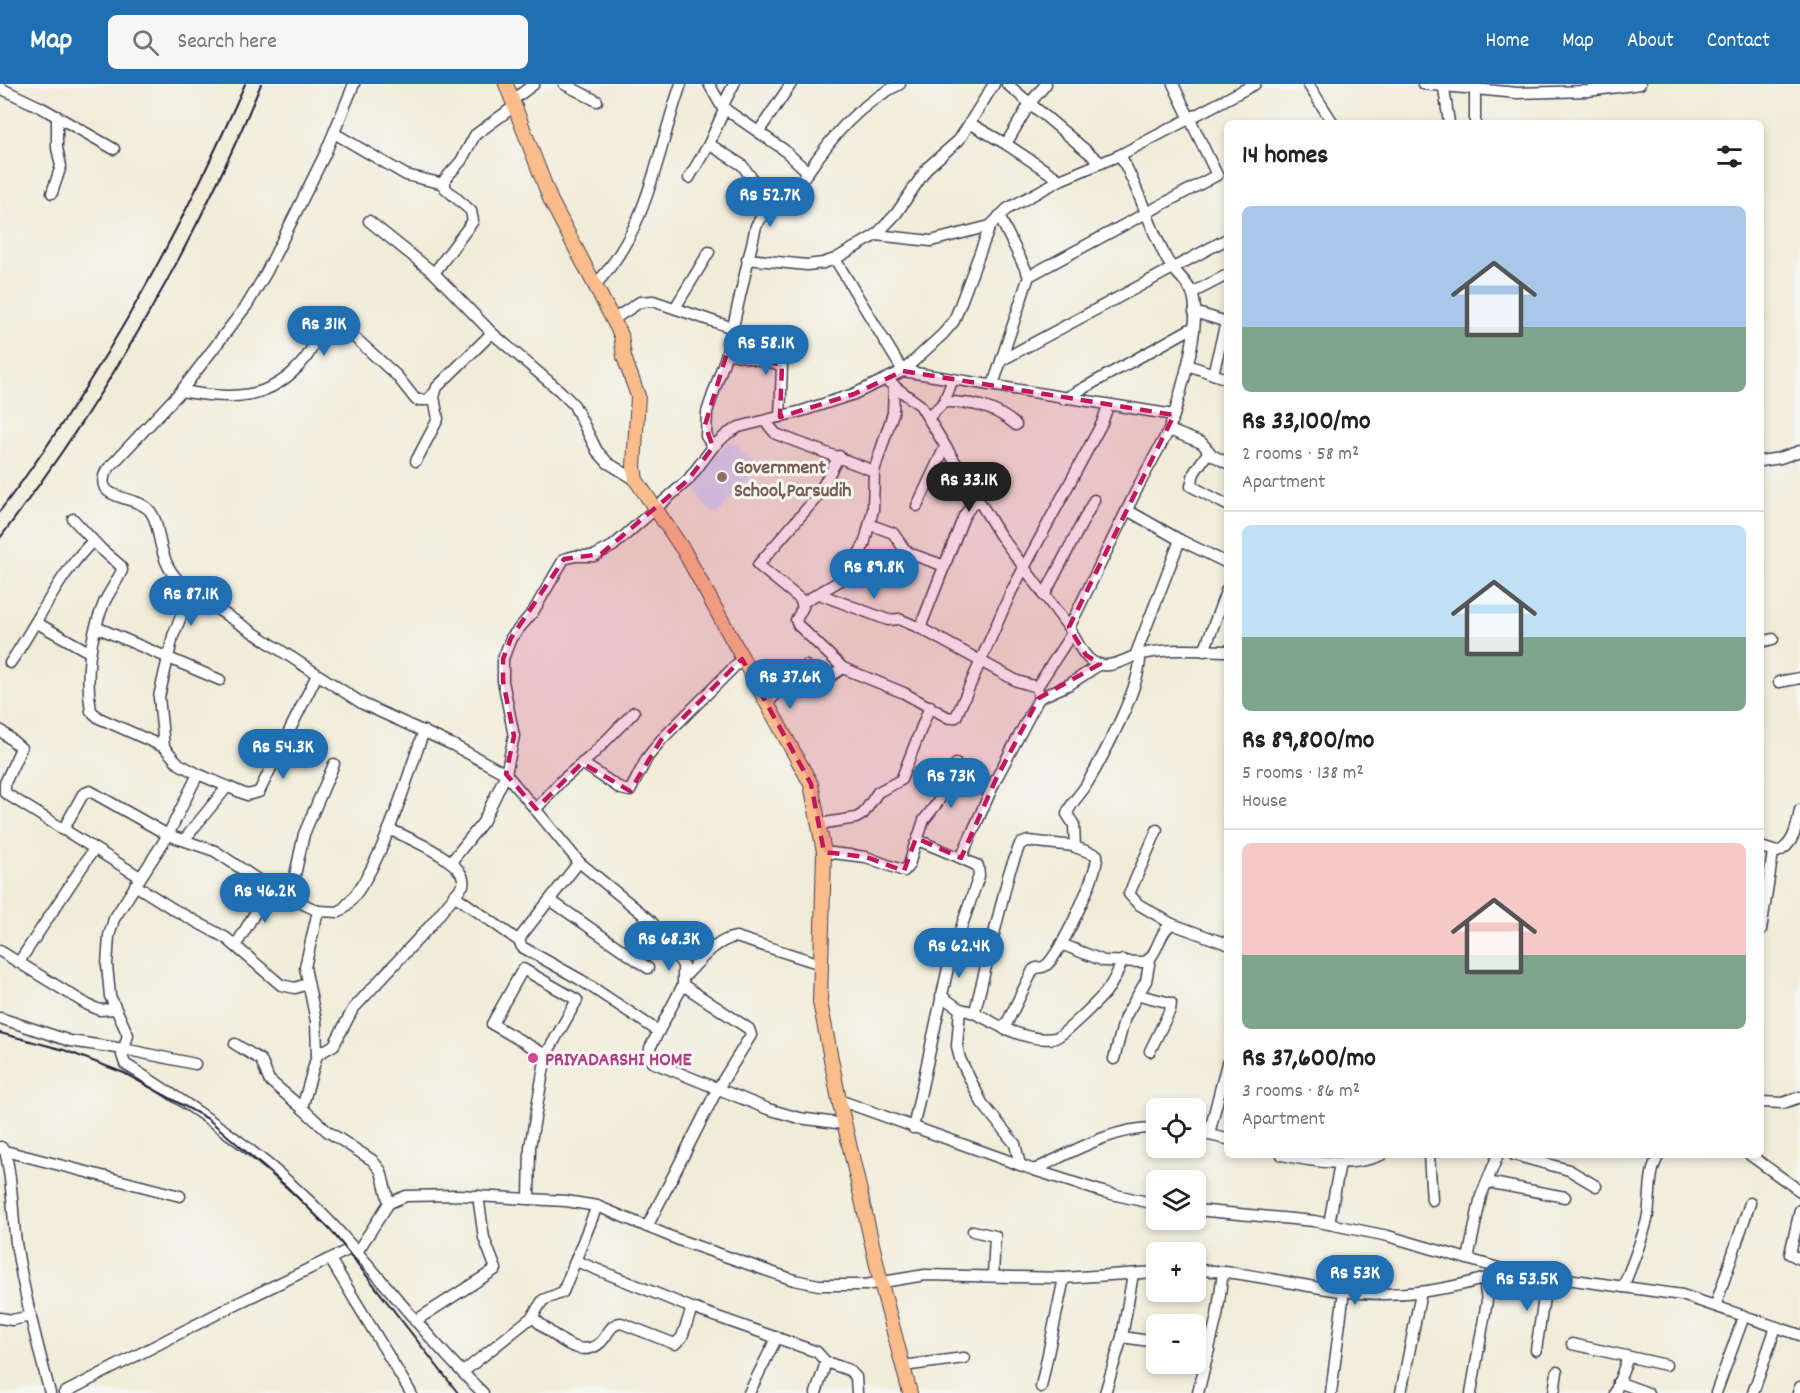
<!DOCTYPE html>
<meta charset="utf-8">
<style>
:root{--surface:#fff;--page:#f6f6f6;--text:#222;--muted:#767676;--line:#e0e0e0;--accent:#1f6fb2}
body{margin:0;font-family:Dekko,sans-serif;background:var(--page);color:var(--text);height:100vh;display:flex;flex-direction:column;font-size:22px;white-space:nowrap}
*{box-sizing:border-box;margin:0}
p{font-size:20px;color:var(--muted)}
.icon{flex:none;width:33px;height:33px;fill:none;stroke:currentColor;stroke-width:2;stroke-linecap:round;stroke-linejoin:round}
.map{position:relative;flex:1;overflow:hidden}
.panel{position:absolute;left:1224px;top:36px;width:540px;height:1038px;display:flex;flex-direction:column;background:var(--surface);border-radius:9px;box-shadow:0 3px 9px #0003}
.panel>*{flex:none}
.controls{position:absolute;left:1146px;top:1014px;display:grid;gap:12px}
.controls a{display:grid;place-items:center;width:60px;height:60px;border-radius:9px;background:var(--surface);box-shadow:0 3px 9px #0003;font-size:30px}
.price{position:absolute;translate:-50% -51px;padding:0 14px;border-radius:21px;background:var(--accent);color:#fff;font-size:20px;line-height:39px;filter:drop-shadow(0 2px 3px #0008)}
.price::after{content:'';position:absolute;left:50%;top:36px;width:18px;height:14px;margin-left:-9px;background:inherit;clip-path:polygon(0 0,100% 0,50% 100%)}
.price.selected{background:#222;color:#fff}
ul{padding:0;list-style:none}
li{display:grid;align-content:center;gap:12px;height:318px;padding:0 18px}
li+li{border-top:2px solid var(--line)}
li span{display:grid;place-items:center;height:186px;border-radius:9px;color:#555}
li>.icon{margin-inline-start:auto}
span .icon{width:108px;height:108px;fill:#fffc;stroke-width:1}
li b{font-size:26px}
h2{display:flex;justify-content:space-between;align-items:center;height:72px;padding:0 18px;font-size:26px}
header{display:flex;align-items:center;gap:36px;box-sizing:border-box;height:84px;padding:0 30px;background:var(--accent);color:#fff}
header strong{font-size:28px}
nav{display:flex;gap:33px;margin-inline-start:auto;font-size:21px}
.search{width:420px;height:54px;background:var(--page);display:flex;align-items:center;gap:15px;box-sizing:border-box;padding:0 21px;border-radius:9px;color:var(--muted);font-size:22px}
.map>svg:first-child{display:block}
.built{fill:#ccdbfa}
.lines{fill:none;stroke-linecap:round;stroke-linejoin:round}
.minor-casing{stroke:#414053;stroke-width:13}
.major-casing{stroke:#414053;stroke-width:16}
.minor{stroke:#fff;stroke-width:10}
.major{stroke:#f9bc8a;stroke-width:14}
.rail{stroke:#22223b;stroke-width:2}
.marked{fill:#c2185b;fill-opacity:0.2;stroke:#c2185b;stroke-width:4.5;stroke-dasharray:12 8;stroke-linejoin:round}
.education-dot{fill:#8d6e63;stroke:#f6f6f2;stroke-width:2}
.hotel-dot{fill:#d1479c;stroke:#f6f6f2;stroke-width:2}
.labels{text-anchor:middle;stroke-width:6;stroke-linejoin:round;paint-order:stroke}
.education-label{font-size:20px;font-weight:bold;fill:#785e54;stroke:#f6f6f2;text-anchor:start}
.hotel-label{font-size:20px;font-weight:bold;fill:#b23c85;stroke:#f6f6f2;text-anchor:start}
</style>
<header>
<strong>Map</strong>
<div class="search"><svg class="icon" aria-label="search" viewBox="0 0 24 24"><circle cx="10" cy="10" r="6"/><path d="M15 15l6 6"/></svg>Search here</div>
<nav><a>Home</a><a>Map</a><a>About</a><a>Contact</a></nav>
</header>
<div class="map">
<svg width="1800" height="1309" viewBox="0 0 1800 1309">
<rect width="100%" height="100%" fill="#f6f6f2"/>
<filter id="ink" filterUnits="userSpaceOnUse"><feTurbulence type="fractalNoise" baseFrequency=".0167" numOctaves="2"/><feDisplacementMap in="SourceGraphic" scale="12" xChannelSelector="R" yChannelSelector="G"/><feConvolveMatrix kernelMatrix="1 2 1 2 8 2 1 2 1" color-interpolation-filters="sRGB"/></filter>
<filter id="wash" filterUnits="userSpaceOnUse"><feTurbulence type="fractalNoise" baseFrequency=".008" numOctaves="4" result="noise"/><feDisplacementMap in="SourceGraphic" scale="24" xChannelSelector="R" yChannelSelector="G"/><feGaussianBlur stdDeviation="1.35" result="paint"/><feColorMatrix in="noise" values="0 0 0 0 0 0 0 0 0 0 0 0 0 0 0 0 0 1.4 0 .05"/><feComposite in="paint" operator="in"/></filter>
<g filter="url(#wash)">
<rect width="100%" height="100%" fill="#f0ecd8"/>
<path class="built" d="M 730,357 L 758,381 L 717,431 L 705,422 L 691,397 Z"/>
</g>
<g filter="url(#ink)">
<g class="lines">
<defs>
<g id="minor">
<path d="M 564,0 L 597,17"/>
<path d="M 709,0 L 722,23 L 783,65 L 808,88 L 799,99 L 770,119 L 756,142 L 727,269 L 707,328 L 706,352 L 713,363"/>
<path d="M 1007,0 L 1101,79"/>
<path d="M 1308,0 L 1333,39"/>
<path d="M 1423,0 L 1517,9 L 1588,7 L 1640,0"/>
<path d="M 1475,0 L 1475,39"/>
<path d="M 0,4 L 42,24 L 114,65"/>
<path d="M 1444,4 L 1449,39"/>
<path d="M 514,15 L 534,0"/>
<path d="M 722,23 L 734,0"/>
<path d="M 971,40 L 1006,60 L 1060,96"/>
<path d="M 759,47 L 791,0"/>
<path d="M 334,49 L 406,91 L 444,100"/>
<path d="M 709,60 L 742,81 L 770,119"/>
<path d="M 1006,60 L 1030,19 L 1046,0"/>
<path d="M 1120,71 C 1138,103 1148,138 1165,172 C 1171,186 1186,195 1192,209 C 1203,236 1182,303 1174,331"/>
<path d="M 808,88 C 833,51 859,20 900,0"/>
<path d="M 689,94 L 709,60 L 725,24"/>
<path d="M 52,109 L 61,82 L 57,64 L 57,32"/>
<path d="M 999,132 L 1029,192"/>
<path d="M 369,137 L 434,189 L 492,249 L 560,307 L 574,321 L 597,367 L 608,379 L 636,396"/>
<path d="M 876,151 L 931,157 L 990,142"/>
<path d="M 747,175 L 807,181 L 823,179 L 835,175 L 876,151 L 896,130 L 928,83 L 959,56 L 994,0"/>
<path d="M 835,175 L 903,287 L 1174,331 L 1169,346 L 1140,399 L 1069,544 C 1076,554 1082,572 1093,578 C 1107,587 1125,575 1138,571 C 1167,564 1197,566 1227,567"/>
<path d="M 434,189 L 473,137 L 471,127 L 445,104 L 445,95 L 461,77 L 475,51 L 516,21"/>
<path d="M 594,202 C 649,145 656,71 681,0"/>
<path d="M 1192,209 L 1227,191"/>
<path d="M 675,224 L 709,168"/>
<path d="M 1194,228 L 1227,238"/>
<path d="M 614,235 L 640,218 L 653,217 L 733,244"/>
<path d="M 727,269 L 782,281 L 780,333"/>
<path d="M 1002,276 L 1227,155"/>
<path d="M 1188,281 L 1227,295"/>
<path d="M 1213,290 L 1226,238"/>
<path d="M 887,297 L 920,321 L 1000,451 L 1069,544"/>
<path d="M 993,301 L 1029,192 L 1217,91 L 1173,0"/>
<path d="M 181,307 C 229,315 270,319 305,275 C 313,264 321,245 334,239 L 341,241 L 397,292 L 416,316 L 427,316 L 435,308"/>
<path d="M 1064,315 L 1192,244"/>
<path d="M 944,318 C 972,318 994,322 1016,341"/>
<path d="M 928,334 L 944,318 L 953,295"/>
<path d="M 765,337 L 776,350 L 874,387"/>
<path d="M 1169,346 L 1202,359 L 1212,371 L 1227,379"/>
<path d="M 1209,367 L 1194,389 L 1191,402 L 1227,421"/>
<path d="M 839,372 L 817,413 L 758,481 L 800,515 L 803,523 L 796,536 L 798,541 L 843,584"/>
<path d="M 416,377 L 438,335 L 434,313 L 437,303 L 492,249"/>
<path d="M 1761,377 L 1780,374 L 1800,367"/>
<path d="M 976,415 L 964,432 L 920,544 L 1017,597 L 1037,603"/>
<path d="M 917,422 L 945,363"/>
<path d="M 1127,426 L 1180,456"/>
<path d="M 73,435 L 101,465 L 121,482 L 122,486 C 117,498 109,508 104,519 C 89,555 85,589 91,627 L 99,634 L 164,663"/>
<path d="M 871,441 L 893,449 L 905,466 L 911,470 L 945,482"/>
<path d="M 191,508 C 170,492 164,478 159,453 C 157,444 156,434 150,427 C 137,410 92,418 106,387 L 181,307 L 247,221 L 266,189 L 325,70 L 354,0"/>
<path d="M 819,510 L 888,536 L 899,535 L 920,544"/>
<path d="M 1044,512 L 1094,416"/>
<path d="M 802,519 L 843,495 L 864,461 L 873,426 L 874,387 L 893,329 L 894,301"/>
<path d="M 37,539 L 89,568"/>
<path d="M 96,543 L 220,596"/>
<path d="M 1761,558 L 1773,555"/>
<path d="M 1204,567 L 1227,505"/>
<path d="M 1135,572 L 1180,456 L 1227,479"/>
<path d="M 10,579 C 38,539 58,491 93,457"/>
<path d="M 1779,598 L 1800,594"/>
<path d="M 1039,614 L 1070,600 L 1100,580"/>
<path d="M 768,618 L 806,582 L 827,595 L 843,584 L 904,609 L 949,634 L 956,633 L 1011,508 L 1102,339 L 1108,322"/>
<path d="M 0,646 L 21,664 L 5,699 L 5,709 L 140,793"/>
<path d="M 582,679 L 621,705 L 630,707 L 647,674 L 661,656 L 742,575"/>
<path d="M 198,690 L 247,711 L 259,708 L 317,591"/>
<path d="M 536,725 L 561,697 L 591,672 L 634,628"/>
<path d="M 819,740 L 856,734 L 863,730 L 878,708 L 901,696 L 930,622"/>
<path d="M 63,746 L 83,710 L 90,707 L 168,751 L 114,835 L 109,852 L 107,881 L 110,912 L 128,951 L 122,971 L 125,980 C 198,1026 271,1075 331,1139 C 383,1195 428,1256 483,1309"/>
<path d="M 1157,746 L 1129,810 L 1138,820 L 1172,840"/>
<path d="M 184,756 L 227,703"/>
<path d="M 917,757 L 924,736 L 938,718 L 956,680"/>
<path d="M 1761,763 L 1777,768 C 1794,762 1797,742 1800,726"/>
<path d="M 824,768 L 866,773 L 904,787 L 909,781 L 915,760 L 920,757 L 961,774 L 996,695 L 1039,614 L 1037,603 L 1072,549"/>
<path d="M 451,778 L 483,738 L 506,690 L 579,778 L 651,837 L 683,881 L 683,901 L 650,964 L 649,972 L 652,978 L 768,1025 L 799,1034 L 844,1040"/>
<path d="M 579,778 L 522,851 L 519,857 L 522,863 L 581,896 L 658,947"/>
<path d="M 135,801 L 173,825 L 226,854 L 281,901 L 295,904 L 307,900"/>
<path d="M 454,811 L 519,857"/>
<path d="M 290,814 L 304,750 L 334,680"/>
<path d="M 550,816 L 648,884"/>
<path d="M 318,827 L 339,828 C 379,797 406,695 424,647"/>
<path d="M 1761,846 L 1773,768"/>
<path d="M 1061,860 L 1104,877 L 1145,878 C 1159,870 1158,848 1172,840 L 1227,860"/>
<path d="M 236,861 L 270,804"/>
<path d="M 0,867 L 88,921 L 100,926 L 114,925"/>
<path d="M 19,878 L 94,765"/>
<path d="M 685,892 C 700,877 715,856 736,853 L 821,880"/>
<path d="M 1139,911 L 1171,919 L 1170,926 L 1150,967"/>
<path d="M 941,912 L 960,925 L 957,962 L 960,975 L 982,1019 L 1015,1060 L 1020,1081"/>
<path d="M 960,925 C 979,928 989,938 1006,945 C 1020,951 1039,957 1055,954 C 1062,953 1098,917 1105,909 C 1113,900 1118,887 1123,876"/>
<path d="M 975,927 L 1009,789 L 1020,760 L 1028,757 L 1074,762"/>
<path d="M 0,934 L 70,957 L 124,965 L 195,980"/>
<path d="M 1004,945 L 1033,886 C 1038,882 1040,885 1045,882 C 1059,874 1099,787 1097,771 L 1075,763 L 1074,741 L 1067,730 C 1070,720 1079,712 1085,703 C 1102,675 1142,601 1140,571"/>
<path d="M 235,960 L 261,976 L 269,996 L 302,1024"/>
<path d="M 317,971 L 334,961 L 353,925 L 430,842 L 463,801 C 469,778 406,753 389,745"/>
<path d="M 1114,975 L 1125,933 L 1146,897 L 1150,875"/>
<path d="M 839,1016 L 1034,1086 L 1103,1108 L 1156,1120"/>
<path d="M 1761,1018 L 1783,1019 L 1800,1013"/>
<path d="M 913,1044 L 949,879 L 979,792 L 978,782 L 961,774"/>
<path d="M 1196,1048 L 1227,1055"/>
<path d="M 1209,1050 L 1227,979"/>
<path d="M 1,1063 L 5,1067 L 180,1112"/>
<path d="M 5,1067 C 13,1097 12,1129 16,1159 C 24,1210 37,1259 50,1309"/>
<path d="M 1282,1071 C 1314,1078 1349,1084 1381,1071"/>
<path d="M 1429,1071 L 1432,1116"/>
<path d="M 1514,1071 L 1569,1086 L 1596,1102"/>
<path d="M 1750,1071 L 1800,1107"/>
<path d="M 1034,1086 C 1072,1068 1113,1043 1156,1044"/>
<path d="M 1487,1098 L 1565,1113"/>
<path d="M 529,1115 L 530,1063 L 546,971 L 492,940 L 523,885 L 577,916 L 546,971"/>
<path d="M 389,1119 L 381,1087 L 372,1076 L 327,1047 L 302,1024 L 317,971 L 316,937 L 305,883 L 318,827 L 270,804 L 215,767 L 168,751 L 198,690 L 179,680 L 164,663 L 159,613 L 173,552 L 191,508 L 363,620 L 453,661 L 506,690 L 514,652 L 503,597 L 503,575 L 511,554 L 533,528 L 564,475 L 575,472 L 594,472 L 613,462 L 688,396 L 713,363 L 727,350 L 739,343 L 802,327 L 854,310 L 903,287 L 943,250 L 954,237 L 990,142 L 1007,125 L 1060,96 L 1120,71 L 1255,0"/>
<path d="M 1196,1126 L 1314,1137 L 1388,1152 L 1509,1187 L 1682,1211 L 1800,1251"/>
<path d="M 1800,1126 L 1790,1170 L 1800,1175"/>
<path d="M 1329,1140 L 1340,1079"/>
<path d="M 647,1143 L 717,1006 L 751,951 L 749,945 L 683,901"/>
<path d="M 973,1147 L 995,1152 L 993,1191"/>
<path d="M 330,1175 L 411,1309"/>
<path d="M 1468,1175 L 1481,1112 L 1498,1071"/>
<path d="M 576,1177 L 692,1224 L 817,1268 L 826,1278 L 816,1309"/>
<path d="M 1196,1186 C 1244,1187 1293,1201 1341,1207 C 1401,1215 1452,1206 1509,1187"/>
<path d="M 1623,1203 C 1632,1181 1641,1159 1647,1136 C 1652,1113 1647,1091 1659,1071"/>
<path d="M 1716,1220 L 1750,1119"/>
<path d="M 532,1233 C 549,1246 579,1279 601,1258 C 608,1251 610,1240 621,1239 L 675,1260 L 682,1253 L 692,1224"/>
<path d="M 0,1234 L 12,1236 L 31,1232"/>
<path d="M 415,1237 L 496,1185 L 484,1154 L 478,1112"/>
<path d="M 1122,1253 L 1156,1258"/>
<path d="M 1572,1260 L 1666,1281"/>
<path d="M 1196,1264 L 1209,1266"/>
<path d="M 1536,1266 L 1547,1194"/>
<path d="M 826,1278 L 849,1286 L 856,1293 L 857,1309"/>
<path d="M 903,1282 L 964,1274"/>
<path d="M 463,1288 L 532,1233 L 543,1216 L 563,1208 L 597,1122"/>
<path d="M 1618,1298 L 1648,1309"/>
<path d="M 1041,1303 L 1064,1194"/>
<path d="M 64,1309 L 236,1220 L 348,1166 L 357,1168 L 389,1119 L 406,1112 L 458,1111 L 566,1117 L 597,1122 L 679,1156 L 794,1196 L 819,1201 L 865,1201 L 925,1191 L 1064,1194 L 1156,1188"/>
<path d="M 749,1309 L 777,1253"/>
<path d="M 1105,1309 L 1122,1253 L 1133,1190"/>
<path d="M 1198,1309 L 1217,1232 L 1223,1188"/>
<path d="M 1331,1309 L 1344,1207"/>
<path d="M 1401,1309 L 1421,1208"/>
<path d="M 1471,1309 L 1487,1217 L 1484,1195"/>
<path d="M 1554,1309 L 1557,1288"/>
<path d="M 1615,1309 L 1628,1273"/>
<path d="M 1716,1309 L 1744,1232"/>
<path d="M 1753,1309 L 1776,1243"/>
<path d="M 1798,1309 L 1800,1303"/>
</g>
<path id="major" d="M 506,0 L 551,117 L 621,251 L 624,273 L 638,312 L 634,383 L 636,396 L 684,467 L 811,700 L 824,768 L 820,918 L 839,1016 L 881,1199 L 910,1309"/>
</defs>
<use href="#minor" class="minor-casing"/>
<use href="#major" class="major-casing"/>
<use href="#minor" class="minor"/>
<use href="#major" class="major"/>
<g class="rail">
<path d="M 0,427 C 100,295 179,151 245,0"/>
<path d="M 0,454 C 105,315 195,161 261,0"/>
<path d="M 0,949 L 64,966 L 124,989 L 208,1035 L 286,1102 L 331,1146 L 458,1309"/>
</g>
</g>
</g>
<path class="marked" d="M 727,269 L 782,281 L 780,333 L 854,310 L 903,287 L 1174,331 L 1069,543 L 1086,571 L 1100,580 L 1039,614 L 996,695 L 961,774 L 916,754 L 904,787 L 866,773 L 824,768 L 811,700 L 742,575 L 661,656 L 630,707 L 582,679 L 536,725 L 506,690 L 514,652 L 503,597 L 503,575 L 511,554 L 564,475 L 601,470 L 688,396 L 713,363 L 705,341 Z"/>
<circle class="education-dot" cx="722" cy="393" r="6"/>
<circle class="hotel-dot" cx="533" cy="974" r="6"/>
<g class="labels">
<g class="education-label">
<text x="734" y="389">Government<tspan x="734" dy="23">School,Parsudih</tspan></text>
</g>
<g class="hotel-label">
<text x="545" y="981">PRIYADARSHI HOME</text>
</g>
</g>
</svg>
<div class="controls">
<a><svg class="icon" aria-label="locate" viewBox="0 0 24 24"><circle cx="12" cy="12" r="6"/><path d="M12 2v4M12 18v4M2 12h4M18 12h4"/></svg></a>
<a><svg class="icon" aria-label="layers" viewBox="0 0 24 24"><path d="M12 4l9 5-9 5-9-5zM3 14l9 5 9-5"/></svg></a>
<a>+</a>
<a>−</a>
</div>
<b class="price" style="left:770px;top:144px">Rs 52.7K</b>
<b class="price" style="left:324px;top:273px">Rs 31K</b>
<b class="price" style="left:766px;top:292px">Rs 58.1K</b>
<b class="price selected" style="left:969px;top:429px">Rs 33.1K</b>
<b class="price" style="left:874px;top:516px">Rs 89.8K</b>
<b class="price" style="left:191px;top:543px">Rs 87.1K</b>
<b class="price" style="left:790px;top:626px">Rs 37.6K</b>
<b class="price" style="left:283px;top:696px">Rs 54.3K</b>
<b class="price" style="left:951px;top:725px">Rs 73K</b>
<b class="price" style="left:265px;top:840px">Rs 46.2K</b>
<b class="price" style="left:669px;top:888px">Rs 68.3K</b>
<b class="price" style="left:959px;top:895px">Rs 62.4K</b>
<b class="price" style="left:1355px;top:1222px">Rs 53K</b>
<b class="price" style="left:1527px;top:1228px">Rs 53.5K</b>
<section class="panel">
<h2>14 homes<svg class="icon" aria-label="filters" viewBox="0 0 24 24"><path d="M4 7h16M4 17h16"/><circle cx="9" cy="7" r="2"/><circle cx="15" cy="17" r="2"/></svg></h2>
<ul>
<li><span style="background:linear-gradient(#a9c7e8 65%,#7fa58c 0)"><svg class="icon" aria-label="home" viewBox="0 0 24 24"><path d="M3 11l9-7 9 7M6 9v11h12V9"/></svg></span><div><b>Rs 33,100/mo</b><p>2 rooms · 58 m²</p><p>Apartment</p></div></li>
<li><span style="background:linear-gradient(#bfe0f5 60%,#7fa58c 0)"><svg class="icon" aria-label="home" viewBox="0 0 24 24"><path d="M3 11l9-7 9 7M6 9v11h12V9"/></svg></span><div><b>Rs 89,800/mo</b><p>5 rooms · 138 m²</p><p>House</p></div></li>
<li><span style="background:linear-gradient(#f6c9c9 60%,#7fa58c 0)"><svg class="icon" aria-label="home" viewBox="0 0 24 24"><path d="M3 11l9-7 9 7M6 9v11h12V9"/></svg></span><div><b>Rs 37,600/mo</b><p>3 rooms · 86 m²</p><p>Apartment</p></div></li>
</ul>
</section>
</div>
